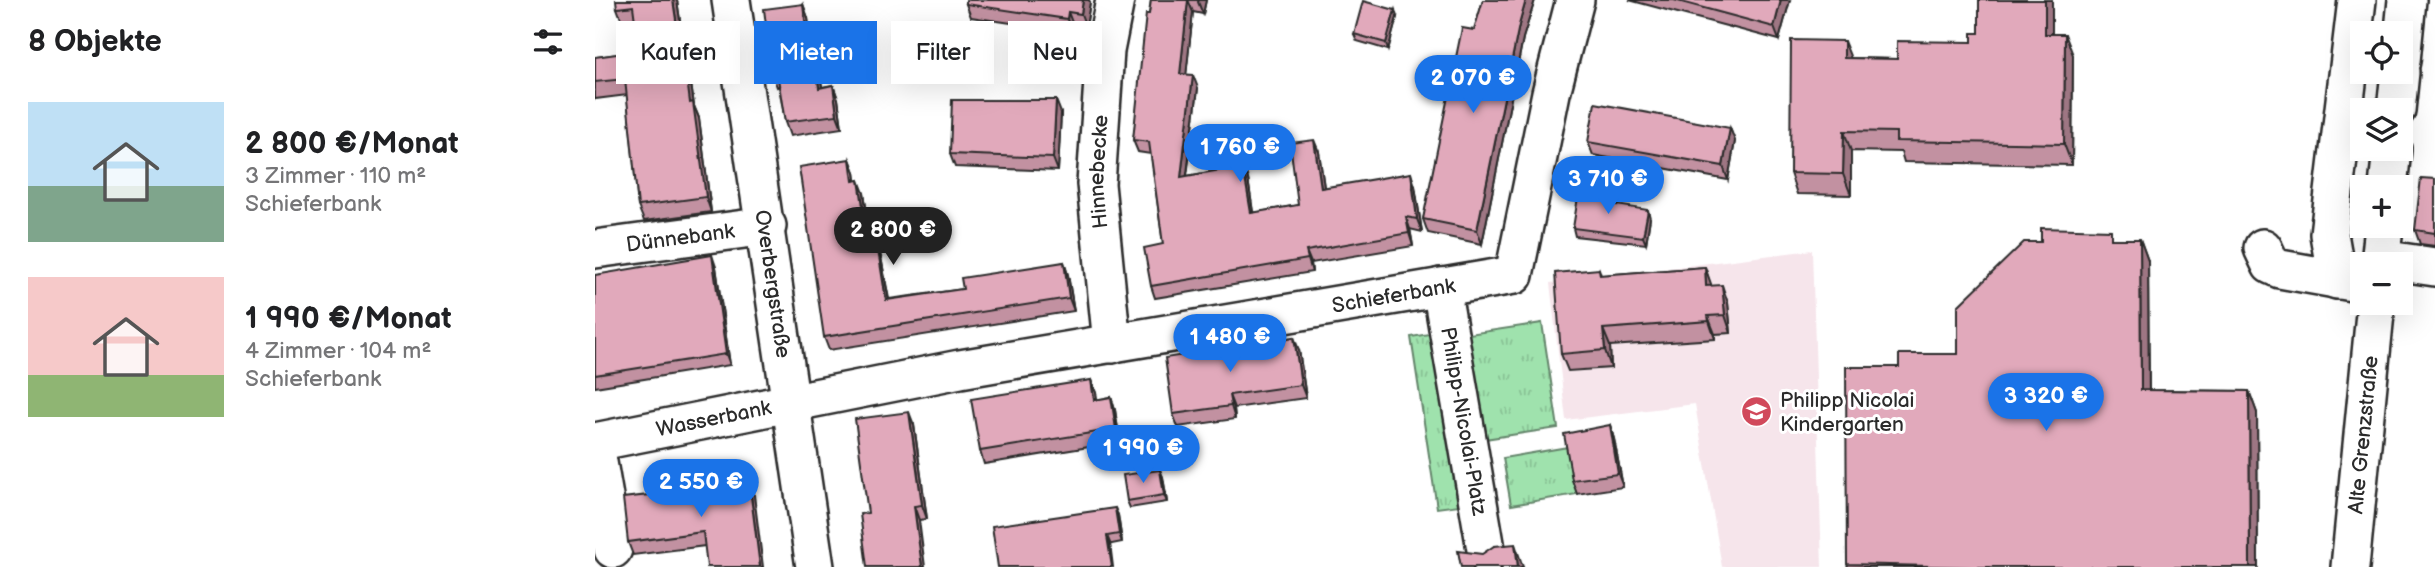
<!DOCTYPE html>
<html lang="de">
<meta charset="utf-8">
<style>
:root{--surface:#fff;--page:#f2f2f2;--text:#202124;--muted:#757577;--accent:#1a73e8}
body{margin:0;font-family:"Balsamiq Sans",sans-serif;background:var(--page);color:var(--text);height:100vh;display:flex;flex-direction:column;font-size:26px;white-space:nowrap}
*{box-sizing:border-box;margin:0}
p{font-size:23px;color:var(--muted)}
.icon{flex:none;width:38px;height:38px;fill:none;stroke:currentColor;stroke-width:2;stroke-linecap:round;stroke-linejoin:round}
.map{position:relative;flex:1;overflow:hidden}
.sheet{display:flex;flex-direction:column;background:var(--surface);width:595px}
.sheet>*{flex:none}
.guide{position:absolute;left:21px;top:21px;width:665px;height:63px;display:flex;gap:14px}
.tools{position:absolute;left:1755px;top:21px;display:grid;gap:14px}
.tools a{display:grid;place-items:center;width:63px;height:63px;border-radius:0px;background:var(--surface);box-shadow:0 7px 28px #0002;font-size:35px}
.price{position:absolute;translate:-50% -60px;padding:0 16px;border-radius:24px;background:var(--accent);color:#fff;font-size:23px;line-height:46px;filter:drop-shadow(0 2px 4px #0008)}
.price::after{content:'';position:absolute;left:50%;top:42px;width:21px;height:16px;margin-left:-10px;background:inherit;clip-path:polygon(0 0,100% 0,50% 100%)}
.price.active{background:#222;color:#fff}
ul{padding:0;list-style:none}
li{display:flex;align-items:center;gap:21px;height:175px;padding:0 28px}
li span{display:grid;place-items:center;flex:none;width:196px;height:140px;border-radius:0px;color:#555}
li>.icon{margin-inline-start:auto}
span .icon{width:84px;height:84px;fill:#fffc;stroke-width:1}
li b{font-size:30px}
h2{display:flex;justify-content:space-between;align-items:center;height:84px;padding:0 28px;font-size:30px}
.pill{padding:0 24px;border-radius:0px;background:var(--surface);box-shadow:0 7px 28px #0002;font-size:24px;line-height:63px}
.pill.active{background:var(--accent);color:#fff}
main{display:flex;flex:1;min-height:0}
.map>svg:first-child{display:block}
.built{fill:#f6e5eb}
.grass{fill:url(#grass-tufts);stroke:#65866c;stroke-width:2}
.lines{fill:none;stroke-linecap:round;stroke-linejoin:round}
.minor-casing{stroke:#2b2b2b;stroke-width:42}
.minor{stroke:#fff;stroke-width:37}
.wall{fill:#c291a1;stroke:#2b2b2b;stroke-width:2}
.shaded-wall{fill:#9e7683;stroke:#2b2b2b;stroke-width:2}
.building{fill:#e1a9bb;stroke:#2b2b2b;stroke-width:2}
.labels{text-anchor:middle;stroke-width:6;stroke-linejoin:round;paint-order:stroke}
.street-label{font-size:21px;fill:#2b2b2b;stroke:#fff}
.poi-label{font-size:21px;fill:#2b2b2b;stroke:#fff;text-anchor:start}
</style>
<main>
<section class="sheet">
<h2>8 Objekte<svg class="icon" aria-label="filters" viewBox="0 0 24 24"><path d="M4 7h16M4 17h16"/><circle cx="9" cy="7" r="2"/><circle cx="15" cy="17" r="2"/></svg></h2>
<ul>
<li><span style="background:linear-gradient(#bfe0f5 60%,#7fa58c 0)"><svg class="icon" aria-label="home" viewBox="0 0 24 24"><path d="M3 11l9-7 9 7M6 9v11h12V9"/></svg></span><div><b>2 800 €/Monat</b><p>3 Zimmer · 110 m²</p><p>Schieferbank</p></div></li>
<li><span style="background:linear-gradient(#f6c9c9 70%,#8fb573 0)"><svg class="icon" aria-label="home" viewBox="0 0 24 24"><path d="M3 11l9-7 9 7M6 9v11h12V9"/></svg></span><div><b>1 990 €/Monat</b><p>4 Zimmer · 104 m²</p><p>Schieferbank</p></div></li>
</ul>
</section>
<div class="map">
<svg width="1840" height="567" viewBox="0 0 1840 567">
<defs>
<pattern id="grass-tufts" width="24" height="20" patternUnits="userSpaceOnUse" patternTransform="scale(1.75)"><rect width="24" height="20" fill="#9fe2ad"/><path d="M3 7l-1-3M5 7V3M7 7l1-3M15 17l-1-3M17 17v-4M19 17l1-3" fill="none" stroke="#89c295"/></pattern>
</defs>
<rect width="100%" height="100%" fill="#fff"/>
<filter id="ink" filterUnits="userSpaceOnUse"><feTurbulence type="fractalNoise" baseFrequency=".0143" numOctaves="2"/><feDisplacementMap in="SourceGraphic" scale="14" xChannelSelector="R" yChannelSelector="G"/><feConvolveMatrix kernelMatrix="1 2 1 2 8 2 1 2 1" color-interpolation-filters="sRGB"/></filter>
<g filter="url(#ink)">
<path class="built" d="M 1217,250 L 1227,567 L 1127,567 L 1100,404 L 971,420 L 955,283 Z"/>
<g class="grass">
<path d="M 947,323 L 963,428 L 883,440 L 867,335 Z"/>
<path d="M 846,332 L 872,504 L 842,508 L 816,337 Z"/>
<path d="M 973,447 L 982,494 L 916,505 L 908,458 Z"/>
</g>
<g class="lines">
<defs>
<g id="minor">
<path id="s1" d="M 136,0 L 220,567"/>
<path d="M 1806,61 L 1812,0"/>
<path d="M 1801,110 L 1805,72"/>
<path d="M 1793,187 L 1797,149"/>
<path d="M 1668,248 L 1676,265 L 1685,269 L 1763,283"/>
<path id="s2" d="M 0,249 L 172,226"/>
<path d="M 1786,259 L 1840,267"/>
<path d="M 1785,264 L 1789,226"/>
<path d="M 1742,280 L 1734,234 L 1762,0"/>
<path id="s3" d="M 846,287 L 892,555"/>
<path id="s4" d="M 517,344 L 501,184 L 510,51 L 520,0"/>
<path id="s5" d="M 0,442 L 365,369 L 919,275 L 956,93 L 980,0"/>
<path d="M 0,445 L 18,549"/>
<path id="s6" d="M 1755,567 L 1781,303"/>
</g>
</defs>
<use href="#minor" class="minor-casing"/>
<use href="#minor" class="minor"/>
</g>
<g class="wall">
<path d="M 82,0 L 89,48 L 93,61 L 99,106 L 104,118 L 116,212 L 49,221 L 43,206 L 32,95 L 0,99 L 0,57 L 44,51 L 40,22 L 28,24 L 22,8 Z"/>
<path d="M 556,0 L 611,0 L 608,14 L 598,12 L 591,75 L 603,88 L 592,176 L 648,166 L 653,179 L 658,213 L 703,205 L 724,152 L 729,188 L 820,186 L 827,232 L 815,229 L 818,246 L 716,263 L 717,272 L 560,298 L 556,286 L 568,244 L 556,154 L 543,152 L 538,140 Z"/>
<path d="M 888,0 L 940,0 L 928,38 L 887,244 L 833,233 L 828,219 Z"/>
<path d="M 1034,0 L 1195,0 L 1184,40 Z"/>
<path d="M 1457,0 L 1457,34 L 1478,55 L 1477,165 L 1309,162 L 1306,152 L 1256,151 L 1256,195 L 1202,194 L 1195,173 L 1256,58 L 1302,59 L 1377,42 L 1384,33 Z"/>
<path d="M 495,2 L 491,27 L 478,25 L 476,32 L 376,17 L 371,4 Z"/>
<path d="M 208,4 L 213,18 L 219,68 L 226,80 L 227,87 L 238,85 L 243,99 L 247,128 L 195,136 L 190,122 L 184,86 L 182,87 L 177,73 Z"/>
<path d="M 802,17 L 793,50 L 762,41 L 759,34 Z"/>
<path d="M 466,113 L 463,171 L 360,167 L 355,154 Z"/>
<path d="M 1135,128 L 1140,141 L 1133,180 L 998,155 L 993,142 Z"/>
<path d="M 255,159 L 260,172 L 261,181 L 269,193 L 277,245 L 282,244 L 286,257 L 294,299 L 368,289 L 469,262 L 473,275 L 479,311 L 234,350 L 229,337 Z"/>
<path d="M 1840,179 L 1840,246 L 1825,244 L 1820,230 Z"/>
<path d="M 1019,203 L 1055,218 L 1051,244 L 980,236 L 978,228 Z"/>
<path d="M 1519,239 L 1545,239 L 1553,261 L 1554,390 L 1654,391 L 1662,413 L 1663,567 L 1253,567 L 1252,564 L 1304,367 L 1363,354 Z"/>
<path d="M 121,267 L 135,365 L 0,387 L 0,275 Z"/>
<path d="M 1110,267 L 1116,286 L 1133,303 L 1136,333 L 1120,334 L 1120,339 L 1015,346 L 1016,368 L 973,371 L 966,354 L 1004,269 L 1006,275 Z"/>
<path d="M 704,350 L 711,398 L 639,408 L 640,419 L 583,427 L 578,414 Z"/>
<path d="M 496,380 L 501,393 L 502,400 L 516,397 L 520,410 L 525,442 L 389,464 L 385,451 Z"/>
<path d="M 319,425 L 332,519 L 324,520 L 273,513 Z"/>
<path d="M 1015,425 L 1019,439 L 1028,487 L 982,494 L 977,480 Z"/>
<path d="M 565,470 L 568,477 L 572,502 L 535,508 L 532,501 Z"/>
<path d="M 153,473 L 158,487 L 110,546 L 38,555 L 33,542 L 97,490 Z"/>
<path d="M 523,515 L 527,542 L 403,567 Z"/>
</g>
<g class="shaded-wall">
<path d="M 78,0 L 82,0 L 89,48 L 93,61 L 99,106 L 104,118 L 116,212 L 111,197 L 85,46 Z"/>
<path d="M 488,0 L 494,0 L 495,2 L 491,27 L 486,14 Z"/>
<path d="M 593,0 L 598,12 L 590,86 L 585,74 Z"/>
<path d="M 604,0 L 611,0 L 608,14 L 603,2 Z"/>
<path d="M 931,0 L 940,0 L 928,38 L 887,244 L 882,230 L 924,25 Z"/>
<path d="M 1186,0 L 1195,0 L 1184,40 L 1179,27 Z"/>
<path d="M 1450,0 L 1457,0 L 1457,55 L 1450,34 Z"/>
<path d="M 208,4 L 213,18 L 221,82 L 216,68 Z"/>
<path d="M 800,10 L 802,17 L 793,50 L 791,43 Z"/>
<path d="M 473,12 L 478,25 L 476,32 L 472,19 Z"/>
<path d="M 1470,34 L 1478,55 L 1477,165 L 1469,144 Z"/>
<path d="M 1249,41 L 1257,61 L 1249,58 Z"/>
<path d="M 221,67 L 226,80 L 229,101 L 224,88 Z"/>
<path d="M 598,75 L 603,88 L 590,189 L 586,177 Z"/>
<path d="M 238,85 L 243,99 L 247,128 L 242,115 Z"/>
<path d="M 461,100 L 466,113 L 463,171 L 458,158 Z"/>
<path d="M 1135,128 L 1140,141 L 1133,180 L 1128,166 Z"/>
<path d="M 1249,131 L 1256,151 L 1256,195 L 1248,174 Z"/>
<path d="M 719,140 L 724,152 L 731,201 L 726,188 Z"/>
<path d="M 255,159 L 260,172 L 263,194 L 258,181 Z"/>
<path d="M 648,166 L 653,179 L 660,225 L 656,213 Z"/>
<path d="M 816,173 L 820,186 L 827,232 L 822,219 Z"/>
<path d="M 264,180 L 269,193 L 278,258 L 274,245 Z"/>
<path d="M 1053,210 L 1055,218 L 1051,244 L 1048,237 Z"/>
<path d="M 811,217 L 815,229 L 818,246 L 814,233 Z"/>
<path d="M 1545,239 L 1553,261 L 1554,412 L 1546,390 Z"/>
<path d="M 282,244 L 286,257 L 296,313 L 291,300 Z"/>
<path d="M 711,251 L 716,263 L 717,272 L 713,259 Z"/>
<path d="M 117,255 L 121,267 L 135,365 L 131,354 Z"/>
<path d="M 469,262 L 473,275 L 479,311 L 474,298 Z"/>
<path d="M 1110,267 L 1116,284 L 1117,304 L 1111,286 Z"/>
<path d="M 1127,285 L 1133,303 L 1136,333 L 1130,315 Z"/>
<path d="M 1113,316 L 1120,334 L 1120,339 L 1114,321 Z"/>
<path d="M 1008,329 L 1015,346 L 1016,368 L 1010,350 Z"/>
<path d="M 699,337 L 704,350 L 711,398 L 706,385 Z"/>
<path d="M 496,380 L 501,393 L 504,413 L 499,400 Z"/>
<path d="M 1654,391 L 1662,413 L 1663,567 L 1655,567 Z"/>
<path d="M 634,395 L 639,408 L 640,419 L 636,406 Z"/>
<path d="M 516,397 L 520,410 L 525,442 L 521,429 Z"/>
<path d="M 314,412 L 319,425 L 332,519 L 327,505 Z"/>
<path d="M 1015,425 L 1019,439 L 1028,487 L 1023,474 Z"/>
<path d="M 565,470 L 568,477 L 572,502 L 569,495 Z"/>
<path d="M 153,473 L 158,487 L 168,567 L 165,567 Z"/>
<path d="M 319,506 L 324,520 L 330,567 L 327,567 Z"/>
<path d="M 520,508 L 523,515 L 527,542 L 524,534 Z"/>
<path d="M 512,536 L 515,543 L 518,567 L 517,567 Z"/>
<path d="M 920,544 L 928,567 L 923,567 Z"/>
</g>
<g class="building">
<path d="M 21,0 L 78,0 L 85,46 L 88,46 L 95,103 L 98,102 L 111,197 L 43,206 L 30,79 L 0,82 L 0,57 L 44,51 L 38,6 L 22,8 Z"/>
<path d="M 371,0 L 488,0 L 486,14 L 473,12 L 472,19 L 371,4 Z"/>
<path d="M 556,0 L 593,0 L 585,74 L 598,75 L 586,177 L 648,166 L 656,213 L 703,205 L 695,143 L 719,140 L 726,188 L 816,173 L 822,219 L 811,217 L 814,233 L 711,251 L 713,259 L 556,286 L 549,248 L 568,244 L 554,142 L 538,140 L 551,14 L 554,14 Z"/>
<path d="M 888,0 L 931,0 L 924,25 L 882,230 L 828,219 L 867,28 L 879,30 Z"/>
<path d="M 1079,0 L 1186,0 L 1179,27 Z"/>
<path d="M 1384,0 L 1450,0 L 1450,34 L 1470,34 L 1469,144 L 1301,141 L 1301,132 L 1249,131 L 1248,174 L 1195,173 L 1196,40 L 1249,41 L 1249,58 L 1302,59 L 1302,41 L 1377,42 L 1377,33 L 1384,33 Z"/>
<path d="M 768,1 L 800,10 L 791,43 L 759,34 Z"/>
<path d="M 208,4 L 216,68 L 221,67 L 224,88 L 238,85 L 242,115 L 190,122 L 182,72 L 177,73 L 169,9 Z"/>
<path d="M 357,100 L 461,100 L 458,158 L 355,154 Z"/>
<path d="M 1000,103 L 1135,128 L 1128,166 L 993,142 Z"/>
<path d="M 255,159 L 258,181 L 264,180 L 274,245 L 282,244 L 291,300 L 368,289 L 366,278 L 469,262 L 474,298 L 229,337 L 204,167 Z"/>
<path d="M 1826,178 L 1840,179 L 1840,233 L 1820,230 Z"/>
<path d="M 984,191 L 1016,196 L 1015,204 L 1053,210 L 1048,237 L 978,228 Z"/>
<path d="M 1446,228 L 1516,230 L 1516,239 L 1545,239 L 1546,390 L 1654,391 L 1655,567 L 1378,567 L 1252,564 L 1251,367 L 1304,367 L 1304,354 L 1363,354 L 1363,306 L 1429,242 L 1446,242 Z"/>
<path d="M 117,255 L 131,354 L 0,375 L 0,275 Z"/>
<path d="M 1110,267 L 1111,286 L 1127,285 L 1130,315 L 1113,316 L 1114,321 L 1008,329 L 1010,350 L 966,354 L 960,273 L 1004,269 L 1005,275 Z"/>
<path d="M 699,337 L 706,385 L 634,395 L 636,406 L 578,414 L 570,358 Z"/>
<path d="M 496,380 L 499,400 L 516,397 L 521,429 L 385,451 L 376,399 Z"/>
<path d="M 314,412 L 327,505 L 319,506 L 327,567 L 272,567 L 265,514 L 273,513 L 260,419 Z"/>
<path d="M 1015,425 L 1023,474 L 977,480 L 969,434 Z"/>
<path d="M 565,470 L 569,495 L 532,501 L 528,475 Z"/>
<path d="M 153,473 L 165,567 L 112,567 L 108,532 L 33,542 L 28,498 L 97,490 L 96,480 Z"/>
<path d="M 520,508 L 524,534 L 512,536 L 517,567 L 403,567 L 397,526 Z"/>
<path d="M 920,544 L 923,567 L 866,567 L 863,551 L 887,554 L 899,546 Z"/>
</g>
</g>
<defs>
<symbol id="school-disc" viewBox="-11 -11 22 22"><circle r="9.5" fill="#d1495b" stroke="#fff"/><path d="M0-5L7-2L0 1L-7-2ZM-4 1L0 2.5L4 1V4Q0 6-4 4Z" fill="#fff"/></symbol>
</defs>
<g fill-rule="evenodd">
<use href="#school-disc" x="1144" y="394" width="35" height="35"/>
</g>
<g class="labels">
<g class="street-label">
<text dy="7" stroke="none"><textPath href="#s4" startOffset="173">Hinnebecke</textPath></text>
<text dy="7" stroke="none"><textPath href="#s2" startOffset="86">Dünnebank</textPath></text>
<text dy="7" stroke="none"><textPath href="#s1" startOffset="287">Overbergstraße</textPath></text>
<text dy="7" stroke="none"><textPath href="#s5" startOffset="812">Schieferbank</textPath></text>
<text dy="7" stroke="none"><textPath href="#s5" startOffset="121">Wasserbank</textPath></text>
<text dy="7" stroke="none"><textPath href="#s3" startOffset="136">Philipp-Nicolai-Platz</textPath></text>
<text dy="7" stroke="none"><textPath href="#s6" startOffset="133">Alte Grenzstraße</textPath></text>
</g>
<g class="poi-label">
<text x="1185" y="407">Philipp Nicolai<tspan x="1185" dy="24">Kindergarten</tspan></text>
</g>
</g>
</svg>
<div class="tools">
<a><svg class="icon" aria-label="locate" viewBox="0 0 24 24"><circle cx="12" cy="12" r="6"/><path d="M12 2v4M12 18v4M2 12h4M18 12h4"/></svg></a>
<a><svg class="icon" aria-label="layers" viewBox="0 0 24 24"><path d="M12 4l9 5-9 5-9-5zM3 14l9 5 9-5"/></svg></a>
<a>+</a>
<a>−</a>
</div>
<b class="price" style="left:878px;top:115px">2 070 €</b>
<b class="price" style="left:645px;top:184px">1 760 €</b>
<b class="price" style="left:1013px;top:216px">3 710 €</b>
<b class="price active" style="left:298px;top:267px">2 800 €</b>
<b class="price" style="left:635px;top:374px">1 480 €</b>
<b class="price" style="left:1451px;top:433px">3 320 €</b>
<b class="price" style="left:548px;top:485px">1 990 €</b>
<b class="price" style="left:106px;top:519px">2 550 €</b>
<div class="guide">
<a class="pill">Kaufen</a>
<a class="pill active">Mieten</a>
<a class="pill">Filter</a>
<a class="pill">Neu</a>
</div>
</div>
</main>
